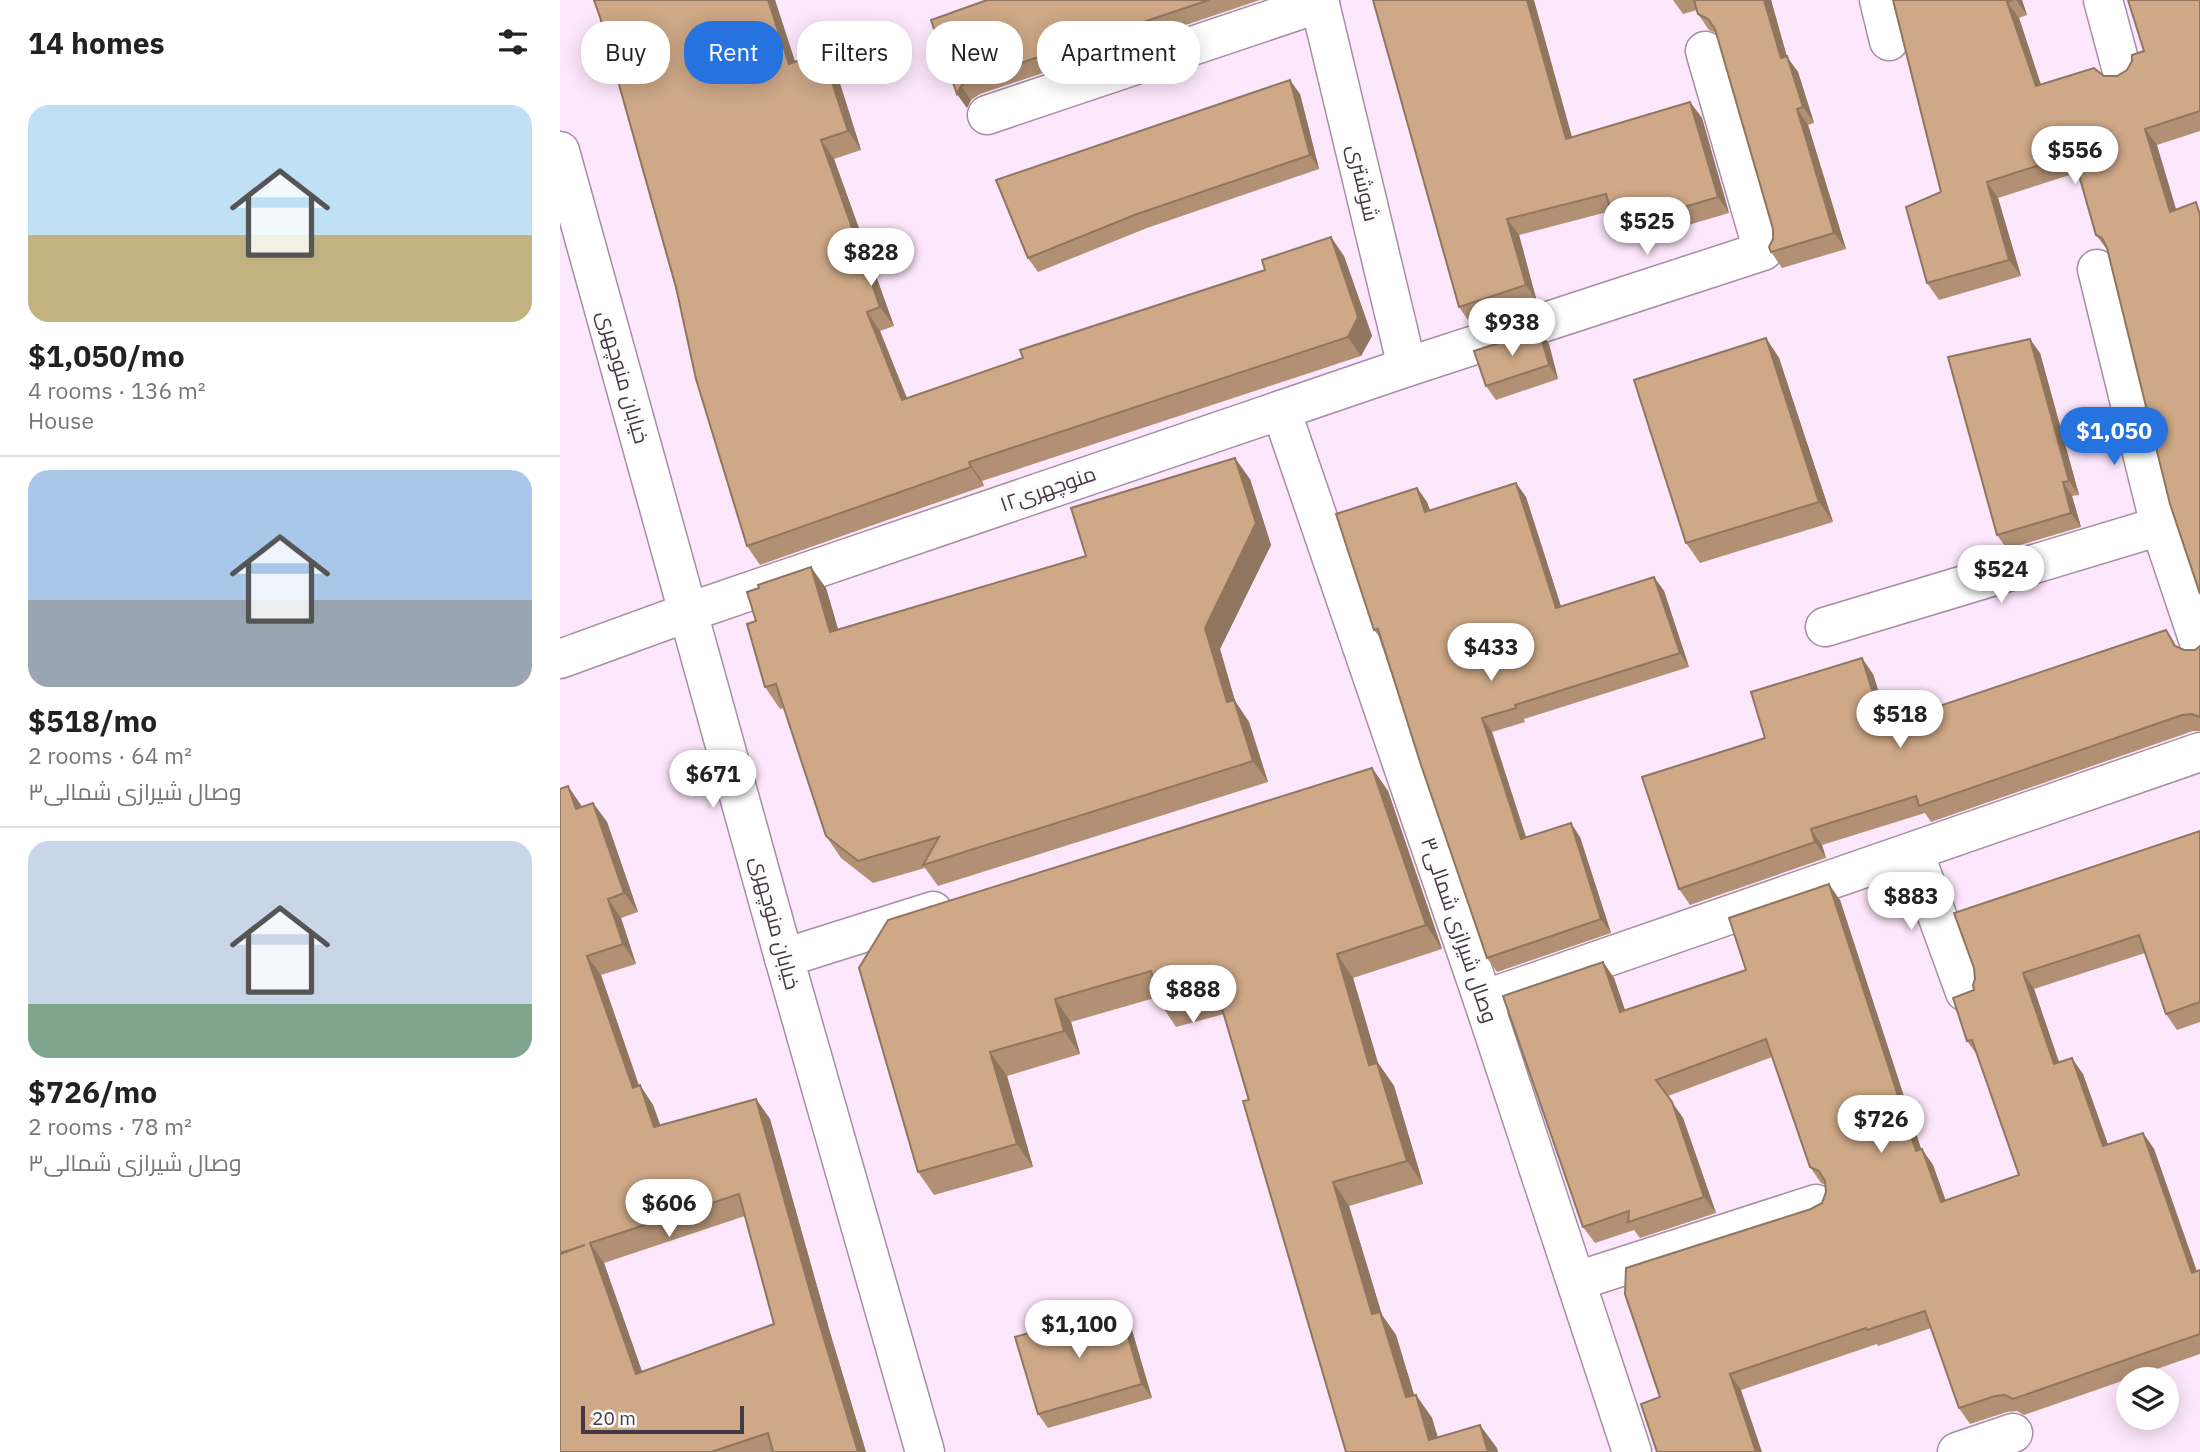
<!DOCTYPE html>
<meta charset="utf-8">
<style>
:root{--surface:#fff;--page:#f2f2f2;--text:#222;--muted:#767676;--line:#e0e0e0;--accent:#2672de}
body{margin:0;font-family:"IBM Plex Sans",Cairo,sans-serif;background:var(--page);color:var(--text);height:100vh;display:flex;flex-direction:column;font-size:26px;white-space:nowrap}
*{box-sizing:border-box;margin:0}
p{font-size:23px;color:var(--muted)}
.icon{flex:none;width:38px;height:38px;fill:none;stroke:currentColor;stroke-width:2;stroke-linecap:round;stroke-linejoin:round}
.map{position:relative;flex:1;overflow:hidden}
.side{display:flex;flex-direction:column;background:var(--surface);width:560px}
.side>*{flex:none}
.top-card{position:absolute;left:21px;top:21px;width:665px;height:63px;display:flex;gap:14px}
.buttons{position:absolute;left:1556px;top:1367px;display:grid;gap:14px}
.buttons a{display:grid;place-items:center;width:63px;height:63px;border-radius:50%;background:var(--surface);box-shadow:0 4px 18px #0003;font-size:35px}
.scale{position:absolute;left:21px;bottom:18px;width:163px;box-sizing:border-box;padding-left:7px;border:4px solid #433943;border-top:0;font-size:19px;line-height:24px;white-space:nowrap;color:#433943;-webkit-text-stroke:5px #fcfcfc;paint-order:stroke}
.price{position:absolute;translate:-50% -60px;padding:0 16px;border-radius:24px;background:#fff;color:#222;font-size:23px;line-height:46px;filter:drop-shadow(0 2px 4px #0008)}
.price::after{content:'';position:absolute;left:50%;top:42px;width:21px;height:16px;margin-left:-10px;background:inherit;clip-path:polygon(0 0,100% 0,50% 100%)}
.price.active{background:var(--accent);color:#fff}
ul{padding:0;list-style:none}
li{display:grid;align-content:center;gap:14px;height:371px;padding:0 28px}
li+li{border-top:2px solid var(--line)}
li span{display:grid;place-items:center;height:217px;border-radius:21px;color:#555}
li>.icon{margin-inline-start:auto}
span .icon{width:126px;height:126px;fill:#fffc;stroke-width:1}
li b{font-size:30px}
h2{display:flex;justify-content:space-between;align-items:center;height:84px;padding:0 28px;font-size:30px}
.tag{padding:0 24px;border-radius:28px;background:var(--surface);box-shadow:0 4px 18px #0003;font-size:24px;line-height:63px}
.tag.active{background:var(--accent);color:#fff}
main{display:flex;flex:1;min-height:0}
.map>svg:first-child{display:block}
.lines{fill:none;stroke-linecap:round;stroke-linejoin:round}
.minor-casing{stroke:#a78ea6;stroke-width:41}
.minor{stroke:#fff;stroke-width:38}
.wall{fill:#b19074;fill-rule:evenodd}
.shaded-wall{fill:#90765e}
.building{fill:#cea887;stroke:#90765e;stroke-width:2;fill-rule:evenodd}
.labels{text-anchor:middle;stroke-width:6;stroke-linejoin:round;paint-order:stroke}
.street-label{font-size:21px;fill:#433943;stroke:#fcfcfc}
</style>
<main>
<section class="side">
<h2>14 homes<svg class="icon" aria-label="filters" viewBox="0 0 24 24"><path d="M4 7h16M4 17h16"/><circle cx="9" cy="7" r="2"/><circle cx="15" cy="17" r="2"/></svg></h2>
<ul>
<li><span style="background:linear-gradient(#bfe0f5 60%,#c2b280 0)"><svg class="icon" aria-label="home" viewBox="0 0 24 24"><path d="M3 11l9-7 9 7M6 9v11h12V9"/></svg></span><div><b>$1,050/mo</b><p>4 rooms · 136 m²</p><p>House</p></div></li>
<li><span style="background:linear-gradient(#a9c7e8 60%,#9aa5b1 0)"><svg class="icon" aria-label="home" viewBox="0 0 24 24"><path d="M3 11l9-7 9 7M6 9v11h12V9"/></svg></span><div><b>$518/mo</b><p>2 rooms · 64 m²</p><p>وصال شیرازی شمالی۳</p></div></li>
<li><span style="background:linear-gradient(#c9d6e8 75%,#7fa58c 0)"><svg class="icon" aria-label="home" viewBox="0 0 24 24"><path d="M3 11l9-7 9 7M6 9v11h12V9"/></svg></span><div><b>$726/mo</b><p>2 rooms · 78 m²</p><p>وصال شیرازی شمالی۳</p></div></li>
</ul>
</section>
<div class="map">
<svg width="1640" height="1452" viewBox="0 0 1640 1452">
<rect width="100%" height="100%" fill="#fde7fc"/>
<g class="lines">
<defs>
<g id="minor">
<path d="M 759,0 L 847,367"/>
<path d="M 1319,0 L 1329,41"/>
<path d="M 1543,0 L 1562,71"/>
<path d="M 427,115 L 760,3"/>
<path d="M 0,151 L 224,958 L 365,1452"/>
<path d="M 1537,269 L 1600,526 L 1640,645"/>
<path d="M 721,410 L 923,1000 L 1072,1452"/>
<path d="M 1265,627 L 1600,526"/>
<path d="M 0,659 L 129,612 L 847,367 L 1203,251 L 1145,51"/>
<path d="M 1354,852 L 1405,992"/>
<path d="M 224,958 L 373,911"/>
<path d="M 923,1000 L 1640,752"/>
<path d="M 1017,1281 L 1256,1204"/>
<path d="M 1397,1452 L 1453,1433"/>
</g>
</defs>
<use href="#minor" class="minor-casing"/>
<use href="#minor" class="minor"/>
</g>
<g class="wall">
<path d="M 215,0 L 235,62 L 262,52 L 276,71 L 301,150 L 274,159 L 334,326 L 320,331 L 347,398 L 784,256 L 812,336 L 801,356 L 422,481 L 424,486 L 200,565 L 187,546 L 40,17 Z"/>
<path d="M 427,0 L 700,0 L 420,94 L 411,100 L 407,108 L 397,94 Z"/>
<path d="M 813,0 L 1012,137 L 1130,102 L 1142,118 L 1169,213 L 1067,243 L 1056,227 L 1051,211 L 959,235 L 977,302 L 910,323 L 899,307 Z"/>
<path d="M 1113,0 L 1211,0 L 1227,57 L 1238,72 L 1254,123 L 1248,125 L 1286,249 L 1222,268 L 1211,252 L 1213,239 L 1213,229 L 1156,33 L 1149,30 L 1138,14 L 1137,10 L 1123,14 Z"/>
<path d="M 1333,0 L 1462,0 L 1467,15 L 1459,18 L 1481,85 L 1544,76 L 1557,76 L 1567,70 L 1584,51 L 1640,0 L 1640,131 L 1597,145 L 1548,251 L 1536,235 L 1519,172 L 1438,198 L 1461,276 L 1379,300 L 1367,283 L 1381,192 Z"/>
<path d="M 740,94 L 759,169 L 587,228 L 478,272 L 468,258 Z"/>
<path d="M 1206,338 L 1219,358 L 1273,522 L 1140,563 L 1126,543 Z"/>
<path d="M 989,344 L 998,379 L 936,400 L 926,386 Z"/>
<path d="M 1480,353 L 1519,495 L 1512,496 L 1521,527 L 1447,549 L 1437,535 Z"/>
<path d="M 690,479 L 711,545 L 660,649 L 675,701 L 689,722 L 708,782 L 378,886 L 365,868 L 313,883 L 281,858 L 266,836 L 224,708 L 220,709 L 205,687 L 196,621 L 199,588 L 266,588 L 278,629 L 526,556 Z"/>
<path d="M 956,483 L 966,497 L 1001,607 L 1094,577 L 1104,591 L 1129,667 L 964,719 L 965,722 L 932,732 L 966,837 L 1020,837 L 1051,933 L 937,972 L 927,958 L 822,640 L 814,630 L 857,488 L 867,502 L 870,510 Z"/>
<path d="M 1640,646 L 1640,731 L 1633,731 L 1371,822 L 1365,813 L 1262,845 L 1266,858 L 1130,905 L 1119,889 L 1205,738 L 1313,674 L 1329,723 L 1618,647 L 1624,650 L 1635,650 Z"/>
<path d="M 812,768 L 828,791 L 882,949 L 793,978 L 818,1063 L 834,1086 L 863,1184 L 789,1206 L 822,1315 L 836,1335 L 854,1395 L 856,1395 L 872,1418 L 878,1438 L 937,1448 L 786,1452 L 664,1014 L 616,1027 L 600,1003 L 598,997 L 511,1022 L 520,1054 L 447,1076 L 473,1167 L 374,1195 L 358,1172 L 299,968 Z"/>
<path d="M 33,803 L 47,822 L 78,912 L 61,918 L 76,964 L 41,975 L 79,1085 L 93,1105 L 100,1125 L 196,1099 L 210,1119 L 269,1329 L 306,1452 L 0,1452 L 1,1253 L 21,805 L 22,807 ZM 185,1216 L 214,1324 L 82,1372 L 44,1263 Z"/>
<path d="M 1640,831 L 1640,1022 L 1617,1030 L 1606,1014 L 1585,953 L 1474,989 L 1499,1062 L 1523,1074 L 1548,1144 L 1583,1133 L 1594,1149 L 1637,1271 L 1640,1270 L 1640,1354 L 1464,1415 L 1457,1411 L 1447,1412 L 1410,1424 L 1399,1408 L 1371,1328 L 1318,1346 L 1317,1344 L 1181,1390 L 1100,1397 L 1251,1209 L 1262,1203 L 1266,1192 L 1266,1185 L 1261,1183 L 1250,1167 L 1212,1057 L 1108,1096 L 1123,1118 L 1156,1213 L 1080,1238 L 1074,1230 L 1035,1243 L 1023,1227 L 1043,962 L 1054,978 L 1065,1010 L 1186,970 L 1280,900 L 1361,1149 L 1373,1165 L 1386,1201 L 1459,1175 L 1418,1056 L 1407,1041 L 1414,990 Z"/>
<path d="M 559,1306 L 569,1320 L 592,1398 L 488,1428 L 478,1414 Z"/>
</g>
<g class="shaded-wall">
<path d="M 208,0 L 215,0 L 242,83 L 229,64 Z"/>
<path d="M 967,0 L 974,0 L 1017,155 L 1006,139 Z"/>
<path d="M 1204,0 L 1211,0 L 1227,57 L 1238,72 L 1254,123 L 1243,107 L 1221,58 Z"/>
<path d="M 1456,0 L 1462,0 L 1467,15 Z"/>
<path d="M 1447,2 L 1459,18 L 1487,103 L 1476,86 Z"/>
<path d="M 262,52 L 276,71 L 301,150 L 288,131 Z"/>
<path d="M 730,80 L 740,94 L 759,169 L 750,155 Z"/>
<path d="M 401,86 L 411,100 L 407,108 L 397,94 Z"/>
<path d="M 1130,102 L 1142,118 L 1169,213 L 1158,197 Z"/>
<path d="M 1237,109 L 1248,125 L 1286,249 L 1274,233 Z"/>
<path d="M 1585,129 L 1597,145 L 1622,229 L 1610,212 Z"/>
<path d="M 261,140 L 274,159 L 334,326 L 320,307 Z"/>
<path d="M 1427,182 L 1438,198 L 1461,276 L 1449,260 Z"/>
<path d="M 947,219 L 959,235 L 977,302 L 966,285 Z"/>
<path d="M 771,237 L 784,256 L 812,336 L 801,356 L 788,337 Z"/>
<path d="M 307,312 L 320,331 L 355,419 L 342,400 Z"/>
<path d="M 979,330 L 989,344 L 998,379 L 989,365 Z"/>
<path d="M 1206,338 L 1219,358 L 1273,522 L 1259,502 Z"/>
<path d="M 1470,339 L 1480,353 L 1519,495 L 1509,481 Z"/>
<path d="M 675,458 L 690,479 L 711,545 L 660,649 L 675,701 L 689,722 L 708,782 L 693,761 L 667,702 L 645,628 Z"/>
<path d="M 409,462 L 422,481 L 424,486 L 411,467 Z"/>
<path d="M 1503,482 L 1512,496 L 1521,527 L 1511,513 Z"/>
<path d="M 956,483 L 966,497 L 1006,622 L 996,608 Z"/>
<path d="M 857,488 L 867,502 L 875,525 L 865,512 Z"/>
<path d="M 251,567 L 266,588 L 285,653 L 270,632 Z"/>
<path d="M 1094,577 L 1104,591 L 1129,667 L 1120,653 Z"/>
<path d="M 1302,658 L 1313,674 L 1334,741 L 1323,725 Z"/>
<path d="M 922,718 L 932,732 L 971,853 L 961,839 Z"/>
<path d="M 812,768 L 828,791 L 882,949 L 866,925 Z"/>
<path d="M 8,786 L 21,805 L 30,828 L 16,809 Z"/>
<path d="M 33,803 L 47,822 L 78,912 L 64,893 Z"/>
<path d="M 1011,823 L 1020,837 L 1051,933 L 1041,919 Z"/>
<path d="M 1251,829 L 1262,845 L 1266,858 L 1255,842 Z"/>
<path d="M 1269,884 L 1280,900 L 1367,1167 L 1356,1151 Z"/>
<path d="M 48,899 L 61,918 L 76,964 L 63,944 Z"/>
<path d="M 777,954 L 793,978 L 818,1063 L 834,1086 L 863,1184 L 847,1161 L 809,1065 Z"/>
<path d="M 27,956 L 41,975 L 86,1107 L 73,1088 Z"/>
<path d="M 1043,962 L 1054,978 L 1071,1028 L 1060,1012 Z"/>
<path d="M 1463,973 L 1474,989 L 1505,1080 L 1494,1064 Z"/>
<path d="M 495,999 L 511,1022 L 520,1054 L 504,1031 Z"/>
<path d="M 430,1052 L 447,1076 L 473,1167 L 457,1144 Z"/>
<path d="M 1512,1058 L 1523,1074 L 1554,1162 L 1543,1146 Z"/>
<path d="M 1096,1080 L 1123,1118 L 1156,1213 L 1144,1197 Z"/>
<path d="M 80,1085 L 93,1105 L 108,1146 L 94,1127 Z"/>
<path d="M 196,1099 L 210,1119 L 269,1329 L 306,1452 L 298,1452 L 255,1309 Z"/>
<path d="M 1583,1133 L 1594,1149 L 1640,1281 L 1632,1273 Z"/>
<path d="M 1362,1149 L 1373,1165 L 1392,1219 L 1381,1202 Z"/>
<path d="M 773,1182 L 789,1206 L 822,1315 L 836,1335 L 862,1421 L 846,1397 L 812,1314 Z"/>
<path d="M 30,1243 L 44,1263 L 90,1394 L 76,1374 Z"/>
<path d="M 559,1306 L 569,1320 L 592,1398 L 582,1384 Z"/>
<path d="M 1170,1374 L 1181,1390 L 1202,1452 L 1196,1452 Z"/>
<path d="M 856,1395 L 872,1418 L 882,1452 L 869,1440 Z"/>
<path d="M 920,1425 L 937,1448 L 938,1452 L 928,1452 Z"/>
</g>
<g class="building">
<path d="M 34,0 L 208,0 L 229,64 L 262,52 L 288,131 L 261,140 L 320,307 L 307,312 L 342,400 L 463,358 L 460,350 L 705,270 L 702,260 L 771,237 L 798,317 L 788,337 L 409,462 L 411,467 L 187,546 L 136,379 L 116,287 L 40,17 Z"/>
<path d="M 427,0 L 649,0 L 410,80 L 401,86 L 397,94 L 371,20 Z"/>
<path d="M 813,0 L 967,0 L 1006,139 L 1130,102 L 1158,197 L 1056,227 L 1046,194 L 947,219 L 966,285 L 899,307 Z"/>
<path d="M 1134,0 L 1204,0 L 1221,58 L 1227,56 L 1243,107 L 1237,109 L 1274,233 L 1211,252 L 1209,247 L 1213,239 L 1213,229 L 1155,29 L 1148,19 L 1138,14 Z"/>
<path d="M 1333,0 L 1453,0 L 1447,2 L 1476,86 L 1534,68 L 1544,76 L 1557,76 L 1567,70 L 1572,61 L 1572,55 L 1584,51 L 1568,0 L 1640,0 L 1640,111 L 1585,129 L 1610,212 L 1636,202 L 1640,215 L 1640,594 L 1610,504 L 1547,248 L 1542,238 L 1536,235 L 1513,154 L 1427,182 L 1449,260 L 1367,283 L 1346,207 L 1381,192 Z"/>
<path d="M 730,80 L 750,155 L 577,214 L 468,258 L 436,180 Z"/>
<path d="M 979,330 L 989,365 L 926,386 L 914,351 Z"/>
<path d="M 1206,338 L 1259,502 L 1126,543 L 1074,380 Z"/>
<path d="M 1470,339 L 1509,481 L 1503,482 L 1511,513 L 1437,535 L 1388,357 Z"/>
<path d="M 675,458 L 696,523 L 645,628 L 667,702 L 674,700 L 693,761 L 363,865 L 379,837 L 298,861 L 266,836 L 216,684 L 205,687 L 187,624 L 196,621 L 187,592 L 199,588 L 198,585 L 251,567 L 270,632 L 526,556 L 511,508 Z"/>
<path d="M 956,483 L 996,608 L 1094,577 L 1120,653 L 955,705 L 956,708 L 922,718 L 961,839 L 1011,823 L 1041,919 L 927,958 L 861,765 L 818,629 L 814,630 L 776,514 L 857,488 L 865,512 Z"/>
<path d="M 1606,630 L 1615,646 L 1624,650 L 1635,650 L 1640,646 L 1640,717 L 1632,714 L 1622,715 L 1359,806 L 1356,796 L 1251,829 L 1255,842 L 1119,889 L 1082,777 L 1205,738 L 1191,692 L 1302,658 L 1323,725 Z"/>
<path d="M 812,768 L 866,925 L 777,954 L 809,1065 L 817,1063 L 847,1161 L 773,1182 L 812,1314 L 820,1312 L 846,1397 L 856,1395 L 869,1440 L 920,1425 L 928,1452 L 786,1452 L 683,1101 L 689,1100 L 656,988 L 600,1003 L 591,971 L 495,999 L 504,1031 L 430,1052 L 457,1144 L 358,1172 L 299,968 L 328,920 Z"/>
<path d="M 8,786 L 16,809 L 33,803 L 64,893 L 48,899 L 63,944 L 27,956 L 73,1088 L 80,1085 L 94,1127 L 196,1099 L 255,1309 L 298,1452 L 213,1452 L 208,1433 L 151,1452 L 0,1452 L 0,1254 L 25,1245 L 1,1253 L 0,1250 L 0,789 ZM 179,1194 L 214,1324 L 76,1374 L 30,1243 Z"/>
<path d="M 1640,831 L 1640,1002 L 1606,1014 L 1579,935 L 1463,973 L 1494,1064 L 1512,1058 L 1543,1146 L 1583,1133 L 1632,1273 L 1640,1270 L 1640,1334 L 1453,1399 L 1445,1395 L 1435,1396 L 1399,1408 L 1365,1311 L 1307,1330 L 1306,1328 L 1170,1374 L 1196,1452 L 1097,1452 L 1081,1404 L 1100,1397 L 1065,1294 L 1066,1268 L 1251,1209 L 1262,1203 L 1266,1192 L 1265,1181 L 1259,1171 L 1250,1167 L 1206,1039 L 1096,1080 L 1112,1102 L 1144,1197 L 1068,1222 L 1069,1211 L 1023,1227 L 943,996 L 1043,962 L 1060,1012 L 1186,970 L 1169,918 L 1269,884 L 1356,1151 L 1362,1149 L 1381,1202 L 1459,1175 L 1412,1040 L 1407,1041 L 1393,998 L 1414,990 L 1413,985 L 1415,979 L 1414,968 L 1394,913 Z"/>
<path d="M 559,1306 L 582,1384 L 478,1414 L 455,1337 Z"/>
</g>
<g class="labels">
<g class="street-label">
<text transform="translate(803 183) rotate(77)" y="7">شوشتری</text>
<text transform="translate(63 377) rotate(74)" y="7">خیابان منوچهری</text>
<text transform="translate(488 489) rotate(-19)" y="7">منوچهری۱۲</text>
<text transform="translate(215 923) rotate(75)" y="7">خیابان منوچهری</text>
<text transform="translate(899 930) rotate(71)" y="7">وصال شیرازی شمالی۳</text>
</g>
</g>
</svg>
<div class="buttons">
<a><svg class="icon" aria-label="layers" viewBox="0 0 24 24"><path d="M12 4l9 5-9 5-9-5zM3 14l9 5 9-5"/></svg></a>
</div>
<div class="scale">20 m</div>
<b class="price" style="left:1515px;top:186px">$556</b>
<b class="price" style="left:1087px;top:257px">$525</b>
<b class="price" style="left:311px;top:288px">$828</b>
<b class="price" style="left:952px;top:358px">$938</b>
<b class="price active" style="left:1554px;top:467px">$1,050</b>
<b class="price" style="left:1441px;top:605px">$524</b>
<b class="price" style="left:931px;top:683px">$433</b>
<b class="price" style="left:1340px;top:750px">$518</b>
<b class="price" style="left:153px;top:810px">$671</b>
<b class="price" style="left:1351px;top:932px">$883</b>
<b class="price" style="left:633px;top:1025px">$888</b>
<b class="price" style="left:1321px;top:1155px">$726</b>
<b class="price" style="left:109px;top:1239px">$606</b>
<b class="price" style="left:519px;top:1360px">$1,100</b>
<div class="top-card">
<a class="tag">Buy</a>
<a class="tag active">Rent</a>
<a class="tag">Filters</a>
<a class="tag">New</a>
<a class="tag">Apartment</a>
</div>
</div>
</main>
